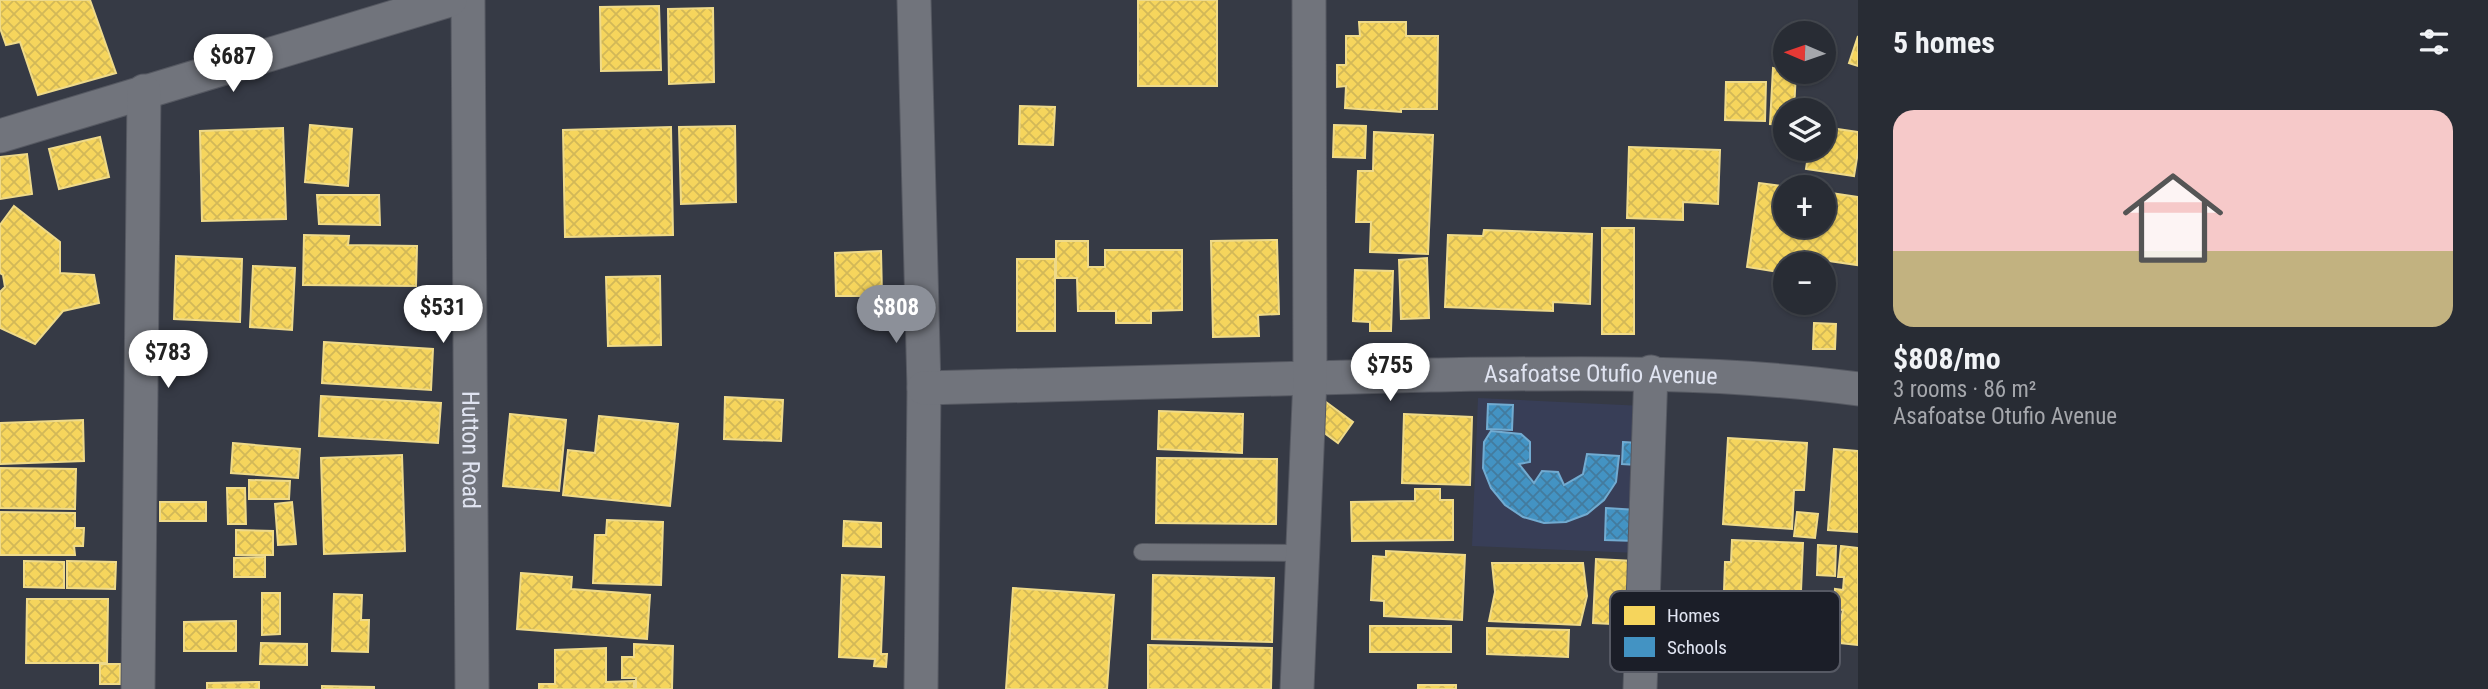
<!DOCTYPE html>
<meta charset="utf-8">
<style>
:root{--surface:#282c34;--page:#30343c;--text:#f1f3f6;--muted:#a5a7ac;--line:#44484f;--accent:#8c9099}
body{margin:0;font-family:"Roboto Condensed",sans-serif;background:var(--page);color:var(--text);height:100vh;display:flex;flex-direction:column;font-size:26px;white-space:nowrap}
*{box-sizing:border-box;margin:0}
p{font-size:23px;color:var(--muted)}
.icon{flex:none;width:38px;height:38px;fill:none;stroke:currentColor;stroke-width:2;stroke-linecap:round;stroke-linejoin:round}
.map{position:relative;flex:1;overflow:hidden}
.side{display:flex;flex-direction:column;background:var(--surface);width:630px}
.side>*{flex:none}
.needle{width:46px;rotate:272deg}
.buttons{position:absolute;left:1773px;top:21px;display:grid;gap:14px}
.buttons a{display:grid;place-items:center;width:63px;height:63px;border-radius:50%;background:var(--surface);box-shadow:0 2px 5px #0004,0 0 0 2px var(--line);font-size:35px}
.price{position:absolute;translate:-50% -60px;padding:0 16px;border-radius:24px;background:#fff;color:#222;font-size:23px;line-height:46px;filter:drop-shadow(0 2px 4px #0008)}
.price::after{content:'';position:absolute;left:50%;top:42px;width:21px;height:16px;margin-left:-10px;background:inherit;clip-path:polygon(0 0,100% 0,50% 100%)}
.price.on{background:var(--accent);color:#fff}
ul{padding:0;list-style:none}
li{display:grid;align-content:center;gap:14px;height:371px;padding:0 35px}
li span{display:grid;place-items:center;height:217px;border-radius:21px;color:#555}
li>.icon{margin-inline-start:auto}
span .icon{width:126px;height:126px;fill:#fffc;stroke-width:1}
li b{font-size:30px}
h2{display:flex;justify-content:space-between;align-items:center;height:84px;padding:0 35px;font-size:30px}
main{display:flex;flex:1;min-height:0}
.map>svg:first-child{display:block}
.built{fill:#383e57}
.homes{fill:url(#homes-cross-hatch);stroke:#efda89;stroke-width:2}
.schools{fill:url(#schools-cross-hatch);stroke:#72abd1;stroke-width:2}
.lines{fill:none;stroke-linecap:round;stroke-linejoin:round}
.lane-casing{stroke:#565962;stroke-width:18}
.street-casing{stroke:#565962;stroke-width:35}
.lane{stroke:#71747c;stroke-width:16}
.street{stroke:#71747c;stroke-width:33}
.labels{text-anchor:middle;stroke-width:7;stroke-linejoin:round;paint-order:stroke}
.street-label{font-size:24px;fill:#e0e4f1;stroke:#1b1e28}
.key{fill:#1b1e28;stroke:#565964;stroke-width:2}
.key-label{font-size:19px;fill:#e0e4f1}
</style>
<main>
<div class="map">
<svg width="1858" height="689" viewBox="0 0 1858 689">
<defs>
<pattern id="homes-cross-hatch" width="8" height="8" patternUnits="userSpaceOnUse" patternTransform="scale(1.75)"><rect width="8" height="8" fill="#f6d55c"/><path d="M0 0l8 8M0 8l8-8" fill="none" stroke="#d2b858"/></pattern>
<pattern id="schools-cross-hatch" width="8" height="8" patternUnits="userSpaceOnUse" patternTransform="scale(1.75)"><rect width="8" height="8" fill="#4393c3"/><path d="M0 0l8 8M0 8l8-8" fill="none" stroke="#437b9e"/></pattern>
</defs>
<rect width="100%" height="100%" fill="#363a45"/>
<path class="built" d="M 1478,398 L 1644,406 L 1638,553 L 1472,546 Z"/>
<g class="homes">
<path d="M 0,0 L 90,0 L 116,73 L 38,95 L 20,42 L 6,45 L 0,28 Z"/>
<rect x="1138" y="0" width="79" height="86"/>
<path d="M 659,6 L 661,70 L 601,71 L 600,7 Z"/>
<path d="M 713,8 L 714,82 L 669,84 L 668,9 Z"/>
<path d="M 1359,22 L 1406,22 L 1406,36 L 1438,36 L 1437,109 L 1401,109 L 1401,112 L 1345,108 L 1346,86 L 1337,87 L 1337,65 L 1346,65 L 1346,36 L 1360,36 Z"/>
<path d="M 1858,36 L 1858,66 L 1849,63 Z"/>
<path d="M 1773,68 L 1796,72 L 1794,110 L 1785,110 L 1785,125 L 1770,124 Z"/>
<path d="M 1726,82 L 1766,82 L 1765,121 L 1725,120 Z"/>
<path d="M 1020,106 L 1055,107 L 1053,145 L 1019,144 Z"/>
<path d="M 310,125 L 352,129 L 348,186 L 305,182 Z"/>
<path d="M 1334,125 L 1366,126 L 1365,158 L 1333,157 Z"/>
<path d="M 735,126 L 736,202 L 681,204 L 679,127 Z"/>
<path d="M 671,127 L 673,235 L 565,237 L 563,130 Z"/>
<path d="M 1824,127 L 1858,132 L 1858,152 L 1854,176 L 1806,169 L 1809,149 L 1824,149 Z"/>
<path d="M 283,128 L 286,219 L 202,221 L 200,131 Z"/>
<path d="M 1374,132 L 1433,135 L 1428,254 L 1370,252 L 1371,222 L 1356,222 L 1358,171 L 1373,171 Z"/>
<path d="M 100,137 L 109,177 L 59,189 L 49,149 Z"/>
<path d="M 1629,147 L 1720,150 L 1718,204 L 1683,202 L 1683,220 L 1627,218 Z"/>
<path d="M 27,154 L 32,194 L 0,199 L 0,157 Z"/>
<path d="M 1759,183 L 1789,187 L 1785,187 L 1785,226 L 1824,226 L 1824,192 L 1858,197 L 1857,265 L 1815,259 L 1815,264 L 1785,264 L 1785,273 L 1747,267 Z"/>
<path d="M 317,195 L 379,195 L 380,225 L 319,224 Z"/>
<path d="M 14,206 L 60,242 L 60,273 L 94,275 L 99,303 L 63,311 L 35,344 L 0,328 L 0,292 L 5,287 L 3,275 L 0,273 L 0,225 Z"/>
<rect x="1602" y="228" width="32" height="106"/>
<path d="M 1484,230 L 1592,234 L 1590,304 L 1553,302 L 1553,311 L 1445,307 L 1448,235 L 1483,236 Z"/>
<path d="M 304,235 L 349,236 L 348,245 L 417,246 L 416,286 L 303,285 Z"/>
<path d="M 1277,240 L 1279,314 L 1258,315 L 1259,336 L 1213,337 L 1211,241 Z"/>
<path d="M 1056,241 L 1088,241 L 1088,267 L 1105,267 L 1105,250 L 1182,250 L 1182,310 L 1151,311 L 1151,323 L 1116,323 L 1116,311 L 1078,311 L 1077,278 L 1056,278 Z"/>
<path d="M 881,251 L 882,296 L 836,296 L 835,253 Z"/>
<path d="M 176,256 L 242,259 L 240,322 L 174,319 Z"/>
<path d="M 1427,258 L 1429,318 L 1401,319 L 1399,260 Z"/>
<rect x="1017" y="259" width="38" height="72"/>
<path d="M 253,266 L 295,268 L 292,330 L 250,327 Z"/>
<path d="M 1355,270 L 1393,271 L 1391,331 L 1370,331 L 1370,322 L 1353,321 Z"/>
<path d="M 660,276 L 661,345 L 608,346 L 606,277 Z"/>
<path d="M 1814,323 L 1836,324 L 1835,349 L 1813,349 Z"/>
<path d="M 324,342 L 433,349 L 431,390 L 322,383 Z"/>
<path d="M 321,396 L 441,403 L 438,443 L 319,436 Z"/>
<path d="M 725,397 L 783,400 L 781,441 L 724,439 Z"/>
<path d="M 1326,402 L 1353,422 L 1338,443 L 1311,423 Z"/>
<path d="M 1159,411 L 1243,414 L 1242,453 L 1158,449 Z"/>
<path d="M 510,414 L 566,420 L 559,491 L 503,486 Z"/>
<path d="M 1404,414 L 1472,417 L 1470,485 L 1402,483 Z"/>
<path d="M 599,416 L 678,424 L 670,506 L 563,495 L 568,450 L 595,453 Z"/>
<path d="M 83,420 L 84,461 L 0,464 L 0,423 Z"/>
<path d="M 1728,438 L 1807,443 L 1804,490 L 1794,490 L 1792,529 L 1723,524 Z"/>
<path d="M 233,443 L 300,449 L 298,478 L 231,473 Z"/>
<path d="M 1834,449 L 1858,451 L 1858,532 L 1828,530 Z"/>
<path d="M 402,455 L 405,551 L 324,554 L 321,458 Z"/>
<path d="M 1157,458 L 1277,459 L 1276,524 L 1156,523 Z"/>
<path d="M 0,468 L 76,469 L 75,509 L 0,508 Z"/>
<path d="M 249,480 L 290,481 L 289,499 L 249,499 Z"/>
<path d="M 227,488 L 245,488 L 246,524 L 228,524 Z"/>
<path d="M 1415,489 L 1440,489 L 1440,500 L 1453,500 L 1453,540 L 1352,541 L 1351,502 L 1415,501 Z"/>
<rect x="160" y="502" width="46" height="19"/>
<path d="M 292,502 L 296,544 L 278,545 L 275,504 Z"/>
<path d="M 0,512 L 75,513 L 75,528 L 84,528 L 83,546 L 74,546 L 75,555 L 0,555 Z"/>
<path d="M 1797,512 L 1818,514 L 1815,538 L 1794,536 Z"/>
<path d="M 607,520 L 663,522 L 661,585 L 593,583 L 595,535 L 606,535 Z"/>
<path d="M 844,521 L 881,523 L 881,547 L 843,546 Z"/>
<path d="M 236,530 L 273,531 L 273,555 L 236,555 Z"/>
<path d="M 1732,540 L 1803,543 L 1799,639 L 1738,637 L 1739,592 L 1724,591 L 1725,562 L 1731,562 Z"/>
<path d="M 1818,545 L 1836,546 L 1835,576 L 1817,575 Z"/>
<path d="M 1841,546 L 1858,548 L 1858,645 L 1831,642 L 1833,620 L 1841,620 L 1843,610 L 1834,609 L 1835,589 L 1843,590 L 1844,577 L 1838,577 Z"/>
<path d="M 1386,551 L 1465,555 L 1462,620 L 1384,616 L 1384,601 L 1371,600 L 1373,556 L 1386,557 Z"/>
<path d="M 265,557 L 265,577 L 234,577 L 234,558 Z"/>
<path d="M 1596,559 L 1634,561 L 1631,625 L 1593,623 Z"/>
<path d="M 24,561 L 64,562 L 64,588 L 24,587 Z"/>
<path d="M 67,561 L 116,562 L 115,589 L 67,588 Z"/>
<path d="M 1492,563 L 1583,563 L 1587,596 L 1580,625 L 1489,621 L 1495,592 Z"/>
<path d="M 521,573 L 572,577 L 571,589 L 650,595 L 647,639 L 517,629 Z"/>
<path d="M 842,575 L 884,577 L 881,654 L 887,654 L 886,667 L 874,666 L 875,659 L 839,657 Z"/>
<path d="M 1153,575 L 1274,578 L 1272,642 L 1152,639 Z"/>
<path d="M 1013,588 L 1114,595 L 1107,689 L 1006,689 Z"/>
<path d="M 262,593 L 280,593 L 280,634 L 262,635 Z"/>
<path d="M 334,594 L 362,595 L 361,620 L 369,620 L 368,652 L 332,651 Z"/>
<path d="M 27,599 L 108,599 L 107,663 L 26,663 Z"/>
<path d="M 236,621 L 236,651 L 184,651 L 184,622 Z"/>
<rect x="1370" y="626" width="81" height="26"/>
<path d="M 1487,628 L 1569,630 L 1568,657 L 1487,654 Z"/>
<path d="M 261,643 L 307,644 L 307,665 L 260,664 Z"/>
<path d="M 634,644 L 673,646 L 672,689 L 636,689 L 636,678 L 622,678 L 622,657 L 634,657 Z"/>
<path d="M 1148,645 L 1272,648 L 1271,689 L 1148,689 Z"/>
<path d="M 606,648 L 606,682 L 634,681 L 634,689 L 539,689 L 539,684 L 555,684 L 555,650 Z"/>
<rect x="100" y="664" width="20" height="20"/>
<path d="M 259,682 L 259,689 L 207,689 L 207,683 Z"/>
<rect x="1418" y="685" width="38" height="4"/>
<path d="M 322,686 L 374,687 L 374,689 L 322,689 Z"/>
</g>
<g class="schools">
<path d="M 1488,404 L 1513,405 L 1512,430 L 1487,429 Z"/>
<path d="M 1491,431 L 1521,434 L 1530,442 L 1530,462 L 1519,464 L 1534,483 L 1542,471 L 1558,472 L 1564,485 L 1583,474 L 1587,454 L 1619,456 L 1616,482 L 1604,500 L 1587,514 L 1566,522 L 1544,523 L 1523,517 L 1505,505 L 1491,488 L 1483,468 L 1484,442 Z"/>
<path d="M 1623,442 L 1638,443 L 1637,465 L 1622,464 Z"/>
<path d="M 1606,508 L 1637,510 L 1636,541 L 1605,540 Z"/>
</g>
<g class="lines">
<defs>
<path id="lane" d="M 1142,552 L 1302,553"/>
<g id="street">
<path id="s1" d="M 468,0 L 472,689"/>
<path d="M 914,0 L 924,388 L 921,689"/>
<path d="M 0,136 L 450,0"/>
<path id="s2" d="M 924,388 C 1093,383 1262,378 1431,375 C 1574,373 1716,370 1858,389"/>
<path d="M 138,689 L 144,91"/>
<path d="M 1297,689 L 1310,378 L 1309,0"/>
<path d="M 1640,689 L 1651,372"/>
</g>
</defs>
<use href="#lane" class="lane-casing"/>
<use href="#street" class="street-casing"/>
<use href="#lane" class="lane"/>
<use href="#street" class="street"/>
</g>
<g class="labels">
<g class="street-label">
<text dy="8" stroke="none"><textPath href="#s2" startOffset="677">Asafoatse Otufio Avenue</textPath></text>
<text dy="8" stroke="none"><textPath href="#s1" startOffset="450">Hutton Road</textPath></text>
</g>
</g>
<rect x="1610" y="591" width="230" height="81" rx="10" class="key"/>
<rect x="1624" y="606" width="31" height="19" fill="#f6d55c"/>
<rect x="1624" y="637" width="31" height="20" fill="#4393c3"/>
<g class="key-label">
<text x="1667" y="622">Homes</text>
<text x="1667" y="654">Schools</text>
</g>
</svg>
<div class="buttons">
<a><svg class="needle" viewBox="-14 -14 28 28"><path d="M0-13l5 13h-10z" fill="#e53935"/><path d="M0 13l5-13h-10z" fill="#a5a7ac"/></svg></a>
<a><svg class="icon" aria-label="layers" viewBox="0 0 24 24"><path d="M12 4l9 5-9 5-9-5zM3 14l9 5 9-5"/></svg></a>
<a>+</a>
<a>−</a>
</div>
<b class="price" style="left:233px;top:94px">$687</b>
<b class="price" style="left:443px;top:345px">$531</b>
<b class="price on" style="left:896px;top:345px">$808</b>
<b class="price" style="left:168px;top:390px">$783</b>
<b class="price" style="left:1390px;top:403px">$755</b>
</div>
<section class="side">
<h2>5 homes<svg class="icon" aria-label="filters" viewBox="0 0 24 24"><path d="M4 7h16M4 17h16"/><circle cx="9" cy="7" r="2"/><circle cx="15" cy="17" r="2"/></svg></h2>
<ul>
<li><span style="background:linear-gradient(#f6c9c9 65%,#c2b280 0)"><svg class="icon" aria-label="home" viewBox="0 0 24 24"><path d="M3 11l9-7 9 7M6 9v11h12V9"/></svg></span><div><b>$808/mo</b><p>3 rooms · 86 m²</p><p>Asafoatse Otufio Avenue</p></div></li>
</ul>
</section>
</main>
